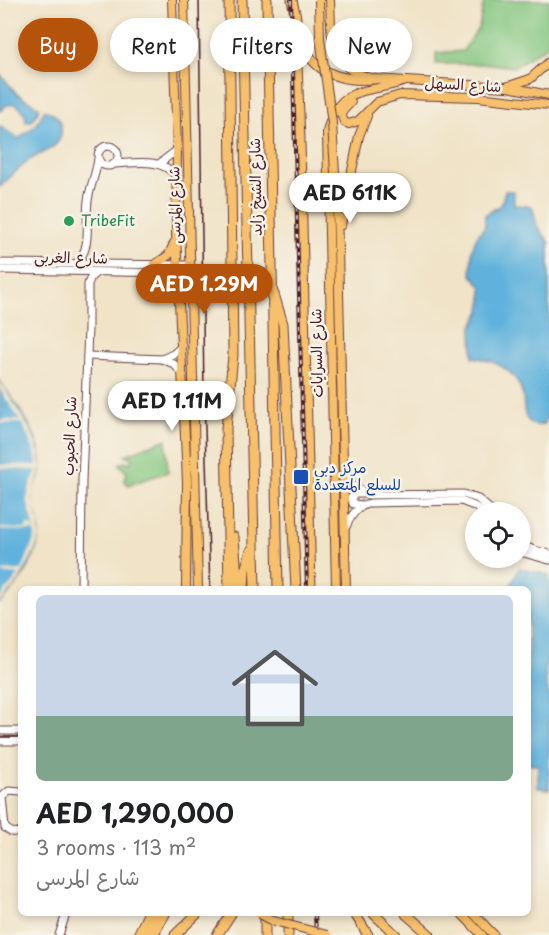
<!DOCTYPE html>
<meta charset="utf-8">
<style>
:root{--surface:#fff;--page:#f6f6f6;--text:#202124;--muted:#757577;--accent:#b45309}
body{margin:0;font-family:"Playpen Sans","Playpen Sans Arabic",sans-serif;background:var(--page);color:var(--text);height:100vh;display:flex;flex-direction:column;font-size:22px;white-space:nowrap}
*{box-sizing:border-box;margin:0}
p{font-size:20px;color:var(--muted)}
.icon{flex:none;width:33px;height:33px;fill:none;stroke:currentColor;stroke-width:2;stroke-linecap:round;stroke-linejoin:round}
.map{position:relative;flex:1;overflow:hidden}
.details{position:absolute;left:18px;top:586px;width:513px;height:330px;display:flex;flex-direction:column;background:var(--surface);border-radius:9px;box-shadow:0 3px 9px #0003}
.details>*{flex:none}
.guide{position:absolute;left:18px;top:18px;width:513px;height:54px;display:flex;gap:12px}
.buttons{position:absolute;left:465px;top:502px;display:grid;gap:12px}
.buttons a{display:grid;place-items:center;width:66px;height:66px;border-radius:50%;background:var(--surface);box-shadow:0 3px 9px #0003;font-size:30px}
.price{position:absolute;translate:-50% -51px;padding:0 14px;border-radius:21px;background:#fff;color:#222;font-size:20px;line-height:39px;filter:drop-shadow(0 2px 3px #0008)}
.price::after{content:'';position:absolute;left:50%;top:36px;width:18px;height:14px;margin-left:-9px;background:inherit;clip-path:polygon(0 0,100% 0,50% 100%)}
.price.current{background:var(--accent);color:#fff}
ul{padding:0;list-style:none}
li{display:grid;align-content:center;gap:12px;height:318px;padding:0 18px}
li span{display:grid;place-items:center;height:186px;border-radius:9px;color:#555}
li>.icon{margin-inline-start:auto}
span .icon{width:108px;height:108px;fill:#fffc;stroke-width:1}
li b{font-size:26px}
.tag{padding:0 21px;border-radius:27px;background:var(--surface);box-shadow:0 3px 9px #0003;font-size:21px;line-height:54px}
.tag.current{background:var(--accent);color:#fff}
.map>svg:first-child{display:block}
.green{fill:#83c67f;stroke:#667255;stroke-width:1.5}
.water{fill:#61b2dc;stroke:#566884;stroke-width:1.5}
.pier{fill:#f0e3c7}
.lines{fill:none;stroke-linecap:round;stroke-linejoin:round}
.minor-casing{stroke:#633c42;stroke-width:9}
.major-casing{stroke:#633c42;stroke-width:10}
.highway-casing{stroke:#633c42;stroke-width:11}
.minor{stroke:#fff;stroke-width:7}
.major{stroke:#f7c06c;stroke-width:8}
.highway{stroke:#f7c06c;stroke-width:9}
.tram{stroke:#4a1f2b;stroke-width:1.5}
.rail-casing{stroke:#4a1f2b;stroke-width:4}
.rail{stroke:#f7f3e8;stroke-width:1.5;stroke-dasharray:4.5;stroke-linecap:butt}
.major-bridge-casing{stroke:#633c42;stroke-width:10;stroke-linecap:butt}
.major-bridge{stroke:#f7c06c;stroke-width:8}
.leisure-dot{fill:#2e9e5b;stroke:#f7f3e8;stroke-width:2}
.transit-dot{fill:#1a4fb4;stroke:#f7f3e8;stroke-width:2}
.labels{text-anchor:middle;stroke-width:5;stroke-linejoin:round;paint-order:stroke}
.street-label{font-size:15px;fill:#4a1f2b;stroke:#f7f3e8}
.leisure-label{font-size:15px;fill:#27864d;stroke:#f7f3e8;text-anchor:start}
.transit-label{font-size:15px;fill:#164399;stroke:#f7f3e8;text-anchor:start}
</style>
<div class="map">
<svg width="549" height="935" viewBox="0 0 549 935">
<rect width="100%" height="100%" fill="#f7f3e8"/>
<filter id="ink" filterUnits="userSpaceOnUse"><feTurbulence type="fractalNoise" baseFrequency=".0167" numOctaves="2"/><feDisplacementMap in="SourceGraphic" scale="12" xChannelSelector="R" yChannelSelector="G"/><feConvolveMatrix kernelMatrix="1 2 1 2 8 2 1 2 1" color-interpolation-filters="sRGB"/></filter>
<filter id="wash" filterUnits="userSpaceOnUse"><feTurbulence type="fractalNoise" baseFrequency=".008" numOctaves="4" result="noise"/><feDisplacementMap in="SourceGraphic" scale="24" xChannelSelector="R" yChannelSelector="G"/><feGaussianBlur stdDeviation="1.35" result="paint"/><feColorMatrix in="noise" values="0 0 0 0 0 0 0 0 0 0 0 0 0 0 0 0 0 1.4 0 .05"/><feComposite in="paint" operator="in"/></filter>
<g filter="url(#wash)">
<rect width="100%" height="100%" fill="#f0e3c7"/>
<g class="green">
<path d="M 484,0 L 549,0 L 549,41 L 547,46 L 514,67 L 491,64 L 436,64 L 436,53 L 463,51 L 479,27 Z"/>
<path d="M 166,439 L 168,472 L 128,485 L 124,480 L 127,473 L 119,464 L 126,462 L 130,463 L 132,458 L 125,455 Z"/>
</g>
<g class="water">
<path d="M 0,74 L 17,94 L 40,108 L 32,121 L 26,122 L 25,113 L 16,104 L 7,105 L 0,111 Z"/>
<path d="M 45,110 C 54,114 59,116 61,126 C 65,148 42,151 28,161 C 18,169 9,178 0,187 L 0,126 C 6,132 11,132 18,139 L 36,125 Z"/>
<path d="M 505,191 L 514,191 L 514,205 L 532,206 L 537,226 L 549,242 L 549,410 L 544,424 C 538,426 531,426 527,419 C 523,414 524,402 523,396 C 518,371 495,360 473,357 L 472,327 L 481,311 L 482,303 L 482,287 L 471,274 L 472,250 L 476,238 L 485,226 L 485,215 L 501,205 Z"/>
<path d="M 0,381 C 16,405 43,437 41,468 C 40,479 32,487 32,499 C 32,509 39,516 39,526 C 41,554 20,584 0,603 Z"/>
<path d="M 519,568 L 549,575 L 549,654 C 544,668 544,680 549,695 L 549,789 L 538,788 L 538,765 L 528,764 L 528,590 L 509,589 Z"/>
</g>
<path class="pier" d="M 0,381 L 31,431 L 39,452 L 41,467 L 32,499 L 39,523 L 39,538 L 36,548 L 19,581 L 0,603 L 0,598 L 19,575 L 0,573 L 0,571 L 22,570 L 35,537 L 35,531 L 0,530 L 0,528 L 26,529 L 27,525 L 33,526 L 33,529 L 35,529 L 27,499 L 29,489 L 37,470 L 0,468 L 0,465 L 37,465 L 35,452 L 23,425 L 20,423 L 0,423 L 0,420 L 20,420 L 0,389 Z"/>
</g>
<g filter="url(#ink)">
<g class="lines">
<defs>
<g id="minor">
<circle cx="108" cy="156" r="10"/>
<path d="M 160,163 L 177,150"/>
<path d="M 114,164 C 136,163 162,157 177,177"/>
<path d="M 0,263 L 190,265"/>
<path d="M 76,264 C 93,247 85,222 88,201 C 90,186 96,174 98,159"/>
<path d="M 0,270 L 178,273 L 190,268"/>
<path d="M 87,356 L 162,359 L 174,364 L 183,375"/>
<path d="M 162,359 L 173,354 L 182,346"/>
<path d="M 346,469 L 352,485 L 367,495 L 463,494 L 478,499 L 494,513"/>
<path d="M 363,505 L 353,504 L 351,498 L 355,494 L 363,494"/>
<path d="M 346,527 C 351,515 357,507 370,503 L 461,501 L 474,506 L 485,513"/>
<path d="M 520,544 L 534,550 L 549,554"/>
<path d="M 520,552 L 549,560"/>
<path d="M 81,590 L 82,481 L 88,329 L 88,284 L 91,277 L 97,272"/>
<path d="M 0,731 L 21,731"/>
<path d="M 0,741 L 21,741"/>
<path d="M 21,792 L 9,791 L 2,797 L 5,828 L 11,832 L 21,833"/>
<path d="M 59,935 L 66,914"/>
</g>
<g id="major">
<path d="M 172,0 L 177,150 L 176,234 L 187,482 L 186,590"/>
<path d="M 184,0 L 198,590"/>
<path d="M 330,0 C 332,41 327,67 374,79 L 506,87 L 530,79 L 549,62"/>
<path d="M 508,87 L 549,95"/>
<path d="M 351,102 L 341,113 L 344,122 L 349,124 L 358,121 L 377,102 L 400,95 L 478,97 L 549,105"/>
<path d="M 337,206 L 346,590"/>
<path d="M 341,225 L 359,136 L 367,116"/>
<path d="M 154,265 L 169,255 L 174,243"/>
<path d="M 149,272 L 169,283 L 178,296"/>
<path d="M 336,590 L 327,132 C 338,83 369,94 406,81"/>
<path d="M 462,914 L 482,935"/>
<path d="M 474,914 L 494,935"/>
<path d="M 146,935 L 156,914"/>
</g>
<g id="highway">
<path d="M 229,0 L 233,355 L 226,429 L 229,590"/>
<path d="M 242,0 L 255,590"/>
<path d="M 267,0 L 278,590"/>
<path d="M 292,0 L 296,18"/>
<path d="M 295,12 L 300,141 L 311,590"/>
<path d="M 299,31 C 308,71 337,82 374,79"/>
<path d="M 274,294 L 283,324 L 296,590"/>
<path d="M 234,537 L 238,590"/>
<path d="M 244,590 L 245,570 L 251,551"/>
<path d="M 265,914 L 265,935"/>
<path d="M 288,914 L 288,935"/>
<path d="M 355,914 L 368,935"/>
<path d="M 374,914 L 396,935"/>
<path d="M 406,914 L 430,935"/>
<path d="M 138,935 L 148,914"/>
<path d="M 153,935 L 165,914"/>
<path d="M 175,935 L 197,914"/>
<path d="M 217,935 L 231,914"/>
</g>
</defs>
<use href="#minor" class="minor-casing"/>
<use href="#major" class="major-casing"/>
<use href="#highway" class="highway-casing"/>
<use href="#minor" class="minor"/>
<use href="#major" class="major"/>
<use href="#highway" class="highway"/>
<g class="tram">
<path d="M 199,0 L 204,395 L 210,590"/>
<path d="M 0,737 L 21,737"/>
</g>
<defs>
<g id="rail">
<path d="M 291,0 L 307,590"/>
<path d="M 315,914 L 316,935"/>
</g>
</defs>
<use href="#rail" class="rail-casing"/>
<use href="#rail" class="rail"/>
<defs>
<g id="major-bridge">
<path d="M 319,0 L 320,38 L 332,123 L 337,206"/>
<path d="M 260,914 L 277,923"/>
<path d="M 274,921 L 327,935"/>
</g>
</defs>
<use href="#major-bridge" class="major-bridge-casing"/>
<use href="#major-bridge" class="major-bridge"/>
</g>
</g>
<circle class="leisure-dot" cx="69" cy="221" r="6"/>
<rect class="transit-dot" x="293" y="469" width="16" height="16" rx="3"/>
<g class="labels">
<g class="street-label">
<text transform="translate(463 85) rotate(3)" y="5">شارع السهل</text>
<text transform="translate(256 187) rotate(-91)" y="5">شارع الشيخ زايد</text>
<text transform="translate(175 205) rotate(-91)" y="5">شارع المرسى</text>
<text transform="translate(71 258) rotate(1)" y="5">شارع الغربى</text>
<text transform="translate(317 353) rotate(-91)" y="5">شارع السرايات</text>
<text transform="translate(70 436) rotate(-88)" y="5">شارع الحبوب</text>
</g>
<g class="leisure-label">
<text x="81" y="226">TribeFit</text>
</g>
<g class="transit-label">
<text x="314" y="473">مركز دبي<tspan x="314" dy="17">للسلع المتعددة</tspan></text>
</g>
</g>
</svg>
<div class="buttons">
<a><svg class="icon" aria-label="locate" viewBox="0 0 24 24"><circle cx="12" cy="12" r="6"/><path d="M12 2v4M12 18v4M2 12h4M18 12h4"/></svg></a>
</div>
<b class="price" style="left:350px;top:224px">AED 611K</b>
<b class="price current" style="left:204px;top:315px">AED 1.29M</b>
<b class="price" style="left:172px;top:432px">AED 1.11M</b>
<div class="guide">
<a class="tag current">Buy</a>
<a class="tag">Rent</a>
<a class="tag">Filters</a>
<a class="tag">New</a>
</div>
<section class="details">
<ul>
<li><span style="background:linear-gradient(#c9d6e8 65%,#7fa58c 0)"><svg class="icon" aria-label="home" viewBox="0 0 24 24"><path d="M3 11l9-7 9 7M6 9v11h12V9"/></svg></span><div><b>AED 1,290,000</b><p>3 rooms · 113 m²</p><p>شارع المرسى</p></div></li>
</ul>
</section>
</div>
